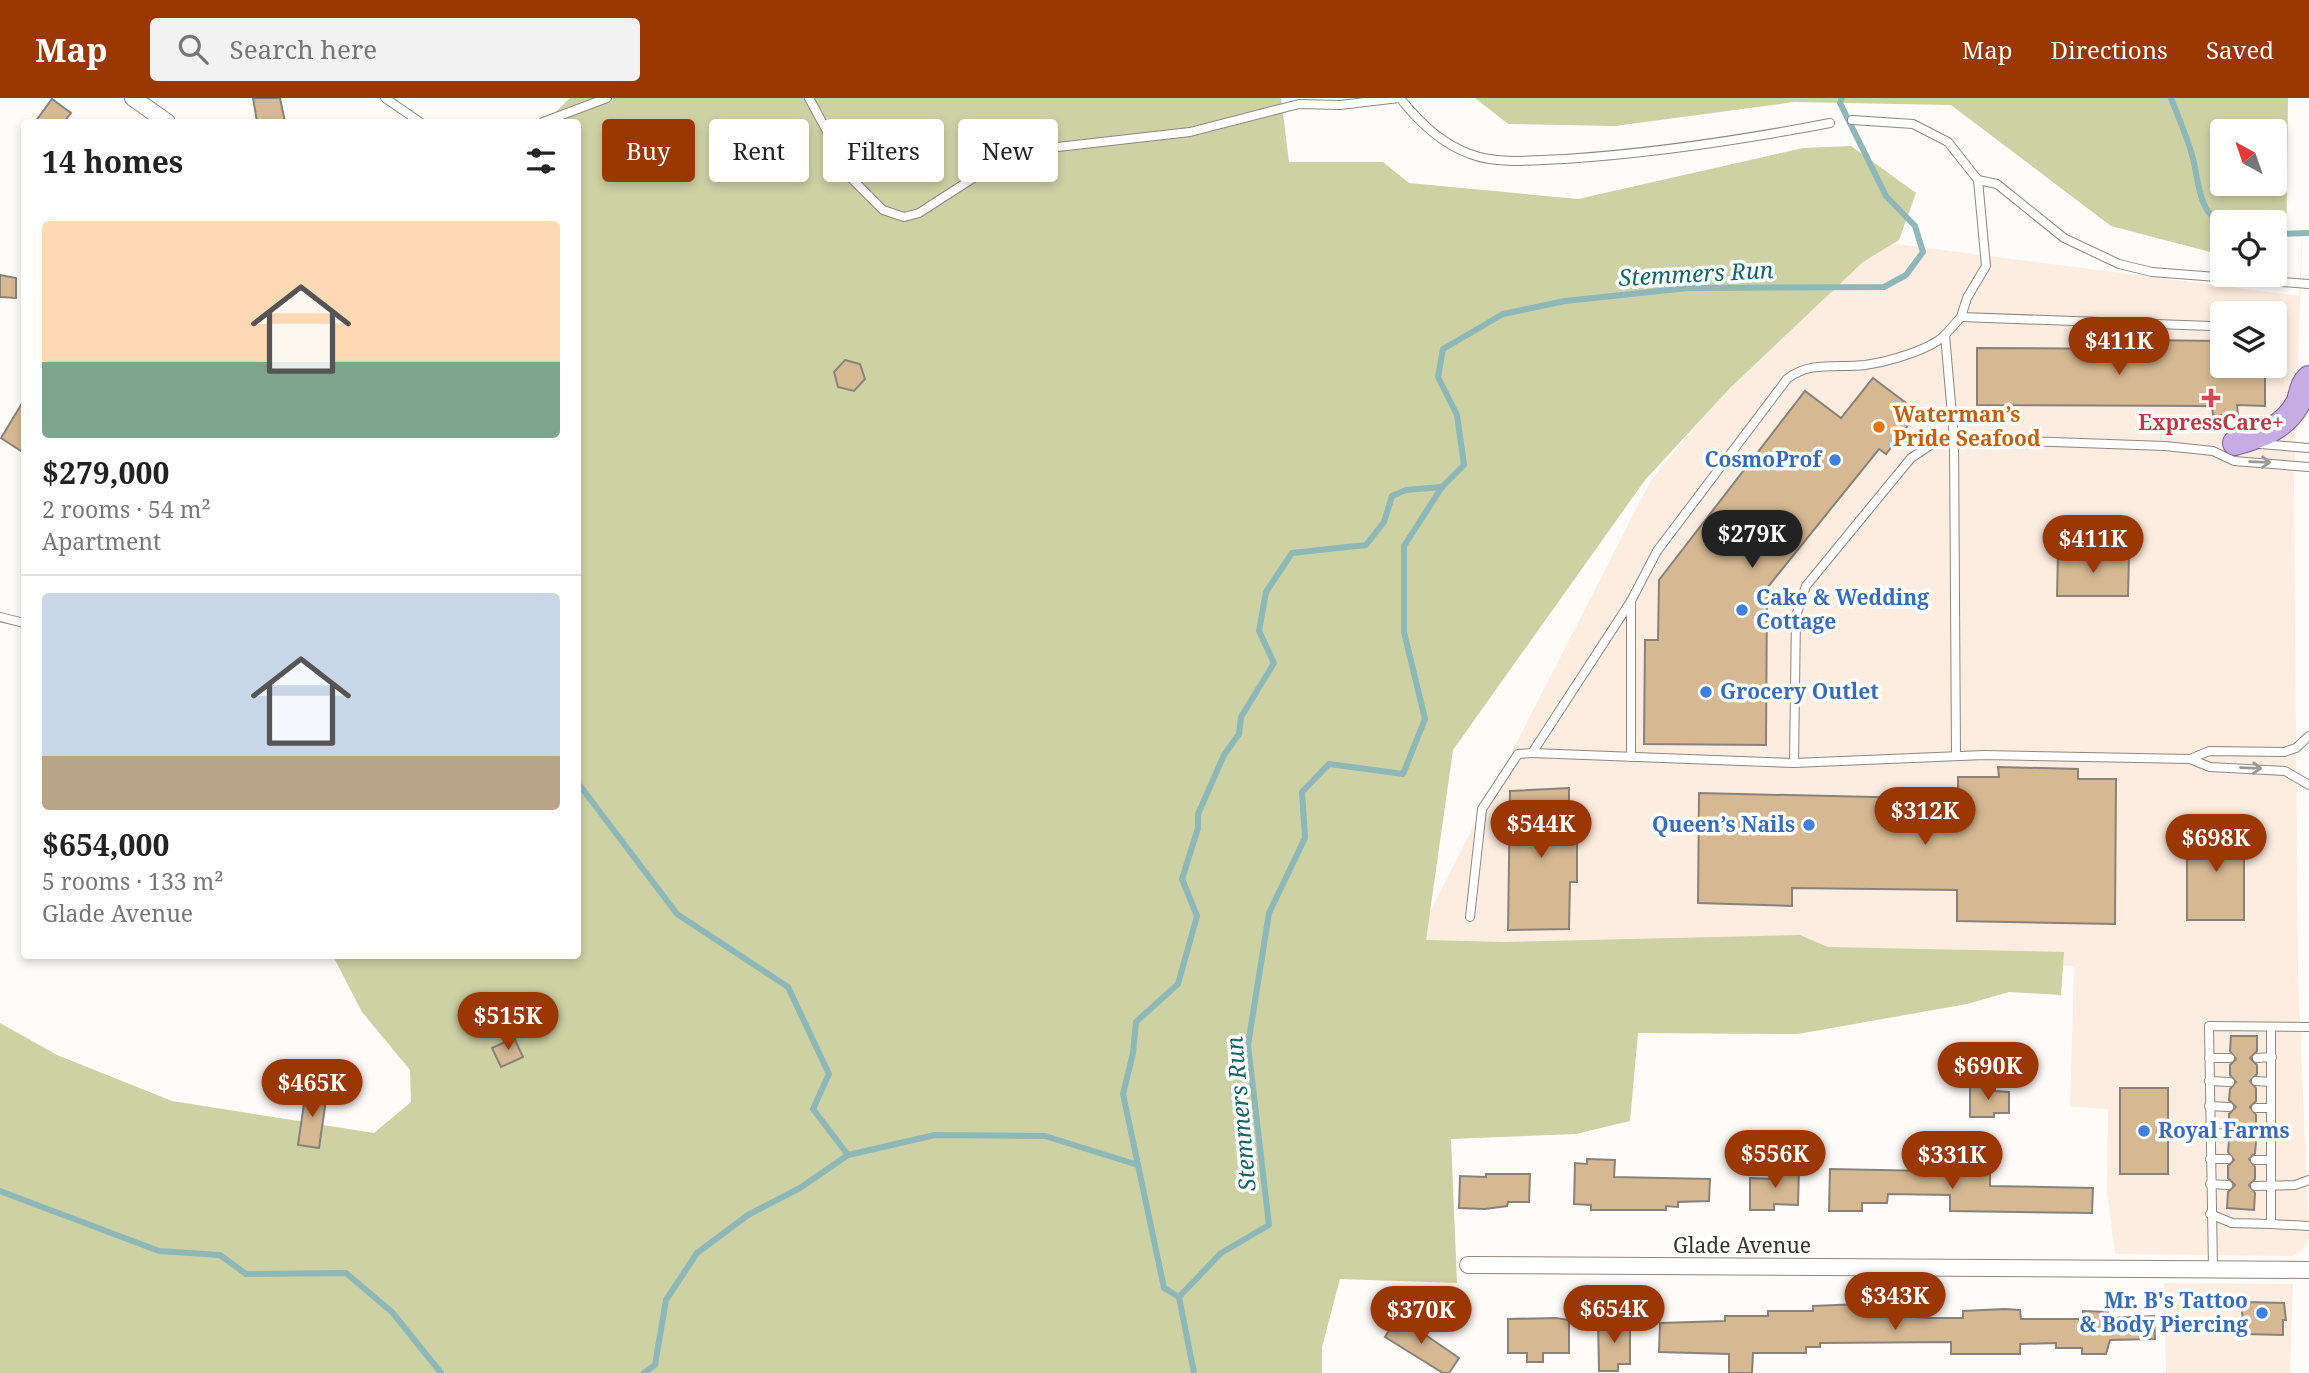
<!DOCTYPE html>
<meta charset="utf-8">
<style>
:root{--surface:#fff;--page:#f2f2f2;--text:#222;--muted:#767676;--line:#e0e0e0;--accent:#9b3702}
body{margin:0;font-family:"Noto Serif",serif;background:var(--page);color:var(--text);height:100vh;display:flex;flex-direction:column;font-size:26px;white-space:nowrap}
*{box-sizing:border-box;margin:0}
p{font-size:23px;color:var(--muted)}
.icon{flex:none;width:38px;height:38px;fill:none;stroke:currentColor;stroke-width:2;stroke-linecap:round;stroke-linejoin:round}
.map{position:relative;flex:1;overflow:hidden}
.side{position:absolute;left:21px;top:21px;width:560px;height:840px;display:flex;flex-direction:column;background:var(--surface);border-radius:7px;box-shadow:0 4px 10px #0003}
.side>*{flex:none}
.guide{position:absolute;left:602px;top:21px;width:665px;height:63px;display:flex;gap:14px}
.needle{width:46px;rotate:320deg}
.fabs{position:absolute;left:2210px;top:21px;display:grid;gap:14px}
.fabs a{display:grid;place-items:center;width:77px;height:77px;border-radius:7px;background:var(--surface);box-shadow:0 4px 10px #0003;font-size:35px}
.price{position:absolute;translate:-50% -60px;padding:0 16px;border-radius:24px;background:var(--accent);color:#fff;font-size:23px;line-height:46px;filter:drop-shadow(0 2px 4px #0008)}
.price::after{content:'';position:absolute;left:50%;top:42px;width:21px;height:16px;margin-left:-10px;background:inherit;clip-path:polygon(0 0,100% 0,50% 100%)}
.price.on{background:#222;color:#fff}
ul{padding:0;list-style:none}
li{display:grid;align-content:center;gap:14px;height:371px;padding:0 21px}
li+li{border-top:2px solid var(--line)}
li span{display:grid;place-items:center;height:217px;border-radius:7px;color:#555}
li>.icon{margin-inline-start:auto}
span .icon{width:126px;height:126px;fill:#fffc;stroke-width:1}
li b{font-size:30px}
h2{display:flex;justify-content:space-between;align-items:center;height:84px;padding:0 21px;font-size:30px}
.tag{padding:0 24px;border-radius:7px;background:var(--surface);box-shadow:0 4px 10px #0003;font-size:24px;line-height:63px}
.tag.on{background:var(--accent);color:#fff}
header{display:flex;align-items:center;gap:42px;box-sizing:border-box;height:98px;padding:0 35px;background:var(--accent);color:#fff}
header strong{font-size:33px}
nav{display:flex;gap:38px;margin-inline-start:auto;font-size:24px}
.search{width:490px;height:63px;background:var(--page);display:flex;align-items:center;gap:18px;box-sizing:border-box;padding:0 24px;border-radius:7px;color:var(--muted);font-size:26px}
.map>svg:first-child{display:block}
.built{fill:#fdede1;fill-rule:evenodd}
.forest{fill:#cdd1a4;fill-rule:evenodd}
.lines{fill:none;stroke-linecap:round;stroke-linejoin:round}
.stream{stroke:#8eb7b8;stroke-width:6}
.building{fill:#d6b993;stroke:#88827b;stroke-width:2}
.lane-casing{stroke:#8e8680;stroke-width:10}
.street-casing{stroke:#8e8680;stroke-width:18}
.primary-casing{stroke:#7b5d97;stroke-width:26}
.lane{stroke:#fff;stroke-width:8}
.street{stroke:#fff;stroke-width:16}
.primary{stroke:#c6ace2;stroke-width:24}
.oneway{stroke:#9a9998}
.health-dot{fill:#e0444e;stroke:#fff;stroke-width:2.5}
.food-dot{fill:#e8710a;stroke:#fff;stroke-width:2.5}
.shop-dot{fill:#3f7fe0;stroke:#fff;stroke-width:2.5}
.labels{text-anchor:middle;stroke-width:7;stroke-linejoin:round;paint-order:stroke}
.food-label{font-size:21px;font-weight:bold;fill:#c56008;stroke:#fff;text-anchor:start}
.health-label{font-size:21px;font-weight:bold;fill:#be3a42;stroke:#fff}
.shop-label{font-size:21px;font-weight:bold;fill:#366cbe;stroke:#fff;text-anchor:end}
.street-label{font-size:21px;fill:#363331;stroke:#fff}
.water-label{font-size:23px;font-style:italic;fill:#146467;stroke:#fff}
</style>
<header>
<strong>Map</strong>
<div class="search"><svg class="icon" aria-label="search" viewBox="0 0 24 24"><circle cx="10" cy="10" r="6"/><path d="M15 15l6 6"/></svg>Search here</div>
<nav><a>Map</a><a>Directions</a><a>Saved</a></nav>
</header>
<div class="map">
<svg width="2309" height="1275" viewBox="0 0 2309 1275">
<rect width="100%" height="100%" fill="#fffbf8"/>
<g class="built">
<path d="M 2303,121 L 2294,387 L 2298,874 L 2309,1140 L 2303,1152 L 2292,1158 L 2115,1156 L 2107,1092 L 2108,1011 L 2070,1009 L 2074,868 L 1414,845 L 1651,382 L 1850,140 L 2299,198 ZM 2222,215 L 2275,215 L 2275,268 L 2222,268 Z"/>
<path d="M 2164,1185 L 2293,1186 L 2290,1275 L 2166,1275 Z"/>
</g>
<g class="forest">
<path d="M 570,0 L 1281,0 L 1289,64 L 1383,64 L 1409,85 L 1578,101 L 1803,50 L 1851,48 L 1916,95 L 1899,142 L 1863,164 L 1730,290 L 1645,382 L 1453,652 L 1426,842 L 1504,844 L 1800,837 L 1828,849 L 2064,854 L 2061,897 L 2009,894 L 1967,906 L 1798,936 L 1638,935 L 1630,1023 L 1576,1036 L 1451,1041 L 1457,1185 L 1340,1181 L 1322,1249 L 1322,1275 L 0,1275 L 0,925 L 57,957 L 172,1003 L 374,1035 L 411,1004 L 410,972 L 362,914 L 333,858 L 578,858 L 578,24 L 545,24 Z"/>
<path d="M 1475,0 L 2288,0 L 2286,173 L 2275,170 L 2275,124 L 2222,124 L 2222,157 L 2111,128 L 1951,7 L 1794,4 L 1615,28 L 1508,26 ZM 2275,33 L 2275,86 L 2222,86 L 2222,33 Z"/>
</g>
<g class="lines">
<g class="stream">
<path d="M 2171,0 C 2178,19 2187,38 2192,57 C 2199,80 2197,114 2222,125"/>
<path d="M 2275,136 L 2309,135"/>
<path d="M 578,685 L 677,816 L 788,889 L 829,976 L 813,1011 L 848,1057"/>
<path d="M 1138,1067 L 1123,996 L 1133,955 L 1136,924 L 1178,886 L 1197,818 L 1182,781 L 1198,730 L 1198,716 L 1224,657 L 1239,636 L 1241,619 L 1274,565 L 1259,533 L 1266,494 L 1292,455 L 1366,447 L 1384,424 L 1392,398 L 1406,392 L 1442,389"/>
<path d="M 0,1093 L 159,1153 L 220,1157 L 246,1176 L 346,1175 L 392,1214 L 441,1275"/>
<path d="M 1179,1199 L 1221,1155 L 1269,1127 L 1248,947 L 1269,815 L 1305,740 L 1302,694 L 1329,666 L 1403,676 L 1425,621 L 1404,534 L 1404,448 L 1442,389 L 1464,367 L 1457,317 L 1438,279 L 1443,251 L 1503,216 L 1565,203 L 1688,190 L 1884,189 L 1906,177 L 1923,154 L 1915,128 L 1886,98 L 1840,5 L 1842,0"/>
<path d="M 1179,1199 L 1194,1275"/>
<path d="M 644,1275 L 655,1267 L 666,1202 L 697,1155 L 748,1117 L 800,1090 L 848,1057 L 935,1037 L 1045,1038 L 1138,1067 L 1164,1190 L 1179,1199"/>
</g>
</g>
<g class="building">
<path d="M 253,0 L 280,0 L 285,24 L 257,24 Z"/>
<path d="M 52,1 L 71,15 L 64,24 L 35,24 Z"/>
<path d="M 0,177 L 16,180 L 16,200 L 0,199 Z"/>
<path d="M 2137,242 L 2222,243 L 2222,268 L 2265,268 L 2265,308 L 2237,307 L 2238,317 L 2213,317 L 2212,308 L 1977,307 L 1977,250 L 2138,251 Z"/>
<path d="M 845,262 L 860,266 L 865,281 L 854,293 L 838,289 L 834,274 Z"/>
<path d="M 1873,280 L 1918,314 L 1886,356 L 1879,351 L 1767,490 L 1766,647 L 1644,646 L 1645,542 L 1658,542 L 1659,482 L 1805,293 L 1841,320 Z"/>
<path d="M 24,302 L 24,355 L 1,340 Z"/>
<path d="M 2058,455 L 2129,456 L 2128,498 L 2057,498 Z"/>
<path d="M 1998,669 L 2078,671 L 2078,681 L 2116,681 L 2115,826 L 1957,823 L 1957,792 L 1792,790 L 1792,808 L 1698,805 L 1699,695 L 1958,701 L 1958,679 L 1999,679 Z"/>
<path d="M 1569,690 L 1569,740 L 1577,738 L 1577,784 L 1570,784 L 1569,831 L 1508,832 L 1510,693 Z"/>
<rect x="2187" y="730" width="57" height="92"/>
<path d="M 2231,938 L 2257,938 L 2257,953 L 2250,960 L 2257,967 L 2257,976 L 2250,983 L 2256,990 L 2256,1003 L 2250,1009 L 2256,1017 L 2256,1030 L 2250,1036 L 2256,1044 L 2255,1055 L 2249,1061 L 2255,1069 L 2255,1081 L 2249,1087 L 2255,1095 L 2254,1112 L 2227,1110 L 2228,1094 L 2235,1087 L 2228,1080 L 2228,1068 L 2234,1062 L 2228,1054 L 2229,1042 L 2236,1035 L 2229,1028 L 2229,1016 L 2236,1009 L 2229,1002 L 2230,991 L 2236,984 L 2230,977 L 2230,967 L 2236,961 L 2230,953 Z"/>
<path d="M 514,940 L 523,959 L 501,969 L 492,950 Z"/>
<path d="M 1970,989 L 1995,989 L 1995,993 L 2009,994 L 2009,1015 L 1994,1015 L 1994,1019 L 1970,1019 Z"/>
<rect x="2120" y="990" width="48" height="86"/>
<path d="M 306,992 L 327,995 L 319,1050 L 298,1047 Z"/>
<path d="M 1587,1061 L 1615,1062 L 1614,1079 L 1710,1081 L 1709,1103 L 1678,1104 L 1678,1109 L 1666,1108 L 1666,1112 L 1591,1112 L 1591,1107 L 1574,1106 L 1575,1065 L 1587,1066 Z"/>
<path d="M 1776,1069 L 1799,1069 L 1798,1107 L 1774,1106 L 1774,1112 L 1750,1112 L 1750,1080 L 1776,1081 Z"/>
<path d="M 1930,1070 L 1990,1070 L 1990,1088 L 2093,1090 L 2092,1115 L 1950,1113 L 1950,1097 L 1888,1096 L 1887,1105 L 1862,1105 L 1862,1113 L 1829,1113 L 1830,1071 L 1930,1073 Z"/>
<path d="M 1486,1076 L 1530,1076 L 1529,1104 L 1508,1104 L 1507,1108 L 1485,1111 L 1459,1110 L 1460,1078 L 1486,1079 Z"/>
<path d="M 2247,1204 L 2284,1205 L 2286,1222 L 2283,1222 L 2283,1237 L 2245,1236 L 2241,1207 Z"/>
<path d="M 1861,1206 L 1883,1207 L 1883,1217 L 1931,1220 L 1963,1220 L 1963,1213 L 2004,1211 L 2020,1212 L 2021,1221 L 2083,1221 L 2083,1213 L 2108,1214 L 2108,1220 L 2154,1218 L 2155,1241 L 2110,1242 L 2106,1256 L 2082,1256 L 2082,1250 L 2056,1250 L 2056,1245 L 2020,1246 L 2020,1256 L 1951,1256 L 1951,1244 L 1820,1245 L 1820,1249 L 1806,1249 L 1806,1255 L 1753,1255 L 1752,1275 L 1729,1275 L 1729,1256 L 1659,1254 L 1660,1225 L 1725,1223 L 1725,1218 L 1768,1218 L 1768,1213 L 1813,1213 L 1813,1208 Z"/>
<path d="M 1398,1218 L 1459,1260 L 1449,1275 L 1443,1275 L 1385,1239 Z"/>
<path d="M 1556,1220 L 1569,1222 L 1569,1255 L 1543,1255 L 1543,1264 L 1527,1264 L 1527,1255 L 1508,1255 L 1508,1221 Z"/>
<path d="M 1598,1223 L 1630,1223 L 1630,1266 L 1618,1266 L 1618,1273 L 1599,1273 Z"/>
</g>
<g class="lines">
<defs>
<g id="lane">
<path d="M 385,0 L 420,24"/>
<path d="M 809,0 L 854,83 L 883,112 L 904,119 L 919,115 L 992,68 L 1040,51 L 1190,34 L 1299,6 L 1340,7 L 1399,0"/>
<path d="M 1400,0 C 1418,23 1442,46 1470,56 C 1499,67 1535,62 1565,61 C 1655,55 1742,42 1830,25"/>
<path d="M 1852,22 L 1913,26 L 1948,44 L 1978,82 L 1997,86 L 2064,140 L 2119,166 L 2152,174 L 2309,186"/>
<path d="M 543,24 L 607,0"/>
<path d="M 1961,219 L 2211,228"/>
<path d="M 2260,346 L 2309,350"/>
<path d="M 2309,369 L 2234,363 L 2213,353 L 2165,348 L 1941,340 L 1911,360 L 1806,488 L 1796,518 L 1794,665 L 1984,657 L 2190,661 L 2210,669 L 2285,673 L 2309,687"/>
<path d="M 0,519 L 24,525"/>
<path d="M 1532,655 L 1794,665"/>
<path d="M 1956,658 L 1954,340 L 1945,237 L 1961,219 L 1967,200 L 1986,168 L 1978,82"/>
<path d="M 1631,659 L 1631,503 L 1657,453 L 1787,281 C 1809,263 1838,270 1865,267 C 1887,264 1930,252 1945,237"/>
<path d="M 2190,661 L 2209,653 L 2284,654 L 2296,650 L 2309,638"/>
<path d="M 1470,819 L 1482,711 L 1518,656 L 1532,655 L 1631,503"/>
<path d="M 2209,960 L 2230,960"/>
<path d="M 2257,960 L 2272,959"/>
<path d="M 2209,983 L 2230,984"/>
<path d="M 2256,983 L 2271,984"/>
<path d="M 2209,1008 L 2229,1009"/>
<path d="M 2256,1010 L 2271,1010"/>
<path d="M 2209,1036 L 2229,1035"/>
<path d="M 2256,1037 L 2271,1037"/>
<path d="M 2210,1061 L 2228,1061"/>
<path d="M 2255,1062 L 2271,1062"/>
<path d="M 2210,1086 L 2228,1087"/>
<path d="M 2255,1088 L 2295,1087 L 2309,1082"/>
<path d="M 2210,1116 L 2232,1125 L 2271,1126 L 2271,929"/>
<path d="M 2271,1126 L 2309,1128"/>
<path d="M 2213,1171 L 2209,928 L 2309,929"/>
</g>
<g id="street">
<path d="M 133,0 L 167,24"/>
<path d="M 1468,1167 L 2309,1172"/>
</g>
<path id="primary" d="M 2235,345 C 2260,338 2285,330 2298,305 C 2302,296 2301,287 2309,280"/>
</defs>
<use href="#lane" class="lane-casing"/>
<use href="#street" class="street-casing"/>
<use href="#primary" class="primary-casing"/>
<use href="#lane" class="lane"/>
<use href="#street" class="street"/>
<use href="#primary" class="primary"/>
</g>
<defs><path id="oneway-shaft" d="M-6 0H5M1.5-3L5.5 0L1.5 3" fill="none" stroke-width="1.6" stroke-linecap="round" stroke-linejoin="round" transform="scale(1.75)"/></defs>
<g class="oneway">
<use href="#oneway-shaft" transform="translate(2260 364) rotate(2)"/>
<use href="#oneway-shaft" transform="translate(2251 670) rotate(2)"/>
</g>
<path class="health-dot" d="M2207.5 289.5h7v7h7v7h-7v7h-7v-7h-7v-7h7z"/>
<circle class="food-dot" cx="1879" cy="329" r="7"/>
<g class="shop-dot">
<circle cx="1835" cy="362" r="7"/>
<circle cx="1742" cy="512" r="7"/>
<circle cx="1706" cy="594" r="7"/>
<circle cx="1809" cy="727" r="7"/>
<circle cx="2144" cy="1033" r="7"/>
<circle cx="2262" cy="1215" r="7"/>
</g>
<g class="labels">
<g class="food-label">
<text x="1893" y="324">Waterman’s<tspan x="1893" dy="24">Pride Seafood</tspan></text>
</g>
<g class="health-label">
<text x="2211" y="332">ExpressCare+</text>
</g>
<g class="shop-label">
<text x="1821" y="369">CosmoProf</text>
<text x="1756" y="507" text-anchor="start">Cake &amp; Wedding<tspan x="1756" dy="24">Cottage</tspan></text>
<text x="1720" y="601" text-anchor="start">Grocery Outlet</text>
<text x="1795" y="734">Queen’s Nails</text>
<text x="2158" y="1040" text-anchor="start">Royal Farms</text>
<text x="2248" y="1210">Mr. B's Tattoo<tspan x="2248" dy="24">&amp; Body Piercing</tspan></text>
</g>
<g class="street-label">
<text x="1742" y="1155">Glade Avenue</text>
</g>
<g class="water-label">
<text transform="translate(1696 176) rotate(-3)" y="8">Stemmers Run</text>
<text transform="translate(1241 1016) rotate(-95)" y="8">Stemmers Run</text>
</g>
</g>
</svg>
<div class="fabs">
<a><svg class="needle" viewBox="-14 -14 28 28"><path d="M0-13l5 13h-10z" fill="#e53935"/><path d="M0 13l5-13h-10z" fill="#767676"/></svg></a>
<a><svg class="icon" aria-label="locate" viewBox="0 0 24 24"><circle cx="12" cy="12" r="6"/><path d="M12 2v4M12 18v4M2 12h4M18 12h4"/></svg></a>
<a><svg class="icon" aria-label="layers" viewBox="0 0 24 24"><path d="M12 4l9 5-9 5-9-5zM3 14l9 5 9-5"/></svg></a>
</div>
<b class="price" style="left:2119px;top:279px">$411K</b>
<b class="price on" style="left:1752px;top:472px">$279K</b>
<b class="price" style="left:2093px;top:477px">$411K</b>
<b class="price" style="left:1925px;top:749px">$312K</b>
<b class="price" style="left:1541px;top:762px">$544K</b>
<b class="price" style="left:2216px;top:776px">$698K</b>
<b class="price" style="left:508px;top:954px">$515K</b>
<b class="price" style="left:1988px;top:1004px">$690K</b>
<b class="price" style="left:312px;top:1021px">$465K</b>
<b class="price" style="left:1775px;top:1092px">$556K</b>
<b class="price" style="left:1952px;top:1093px">$331K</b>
<b class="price" style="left:1895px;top:1234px">$343K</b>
<b class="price" style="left:1614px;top:1247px">$654K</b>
<b class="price" style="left:1421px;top:1248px">$370K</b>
<div class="guide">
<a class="tag on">Buy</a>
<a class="tag">Rent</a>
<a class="tag">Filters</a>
<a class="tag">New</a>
</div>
<section class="side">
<h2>14 homes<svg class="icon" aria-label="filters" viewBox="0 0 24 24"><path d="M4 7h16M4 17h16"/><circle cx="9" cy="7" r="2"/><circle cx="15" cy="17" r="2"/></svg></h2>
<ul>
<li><span style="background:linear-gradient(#ffd9b3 65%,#7fa58c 0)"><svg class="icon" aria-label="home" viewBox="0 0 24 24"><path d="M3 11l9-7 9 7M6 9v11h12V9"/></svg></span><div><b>$279,000</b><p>2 rooms · 54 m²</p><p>Apartment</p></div></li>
<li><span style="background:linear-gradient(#c9d6e8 75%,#b9a48a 0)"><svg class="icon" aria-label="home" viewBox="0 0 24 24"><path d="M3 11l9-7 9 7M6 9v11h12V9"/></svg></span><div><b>$654,000</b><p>5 rooms · 133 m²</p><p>Glade Avenue</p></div></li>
</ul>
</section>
</div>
